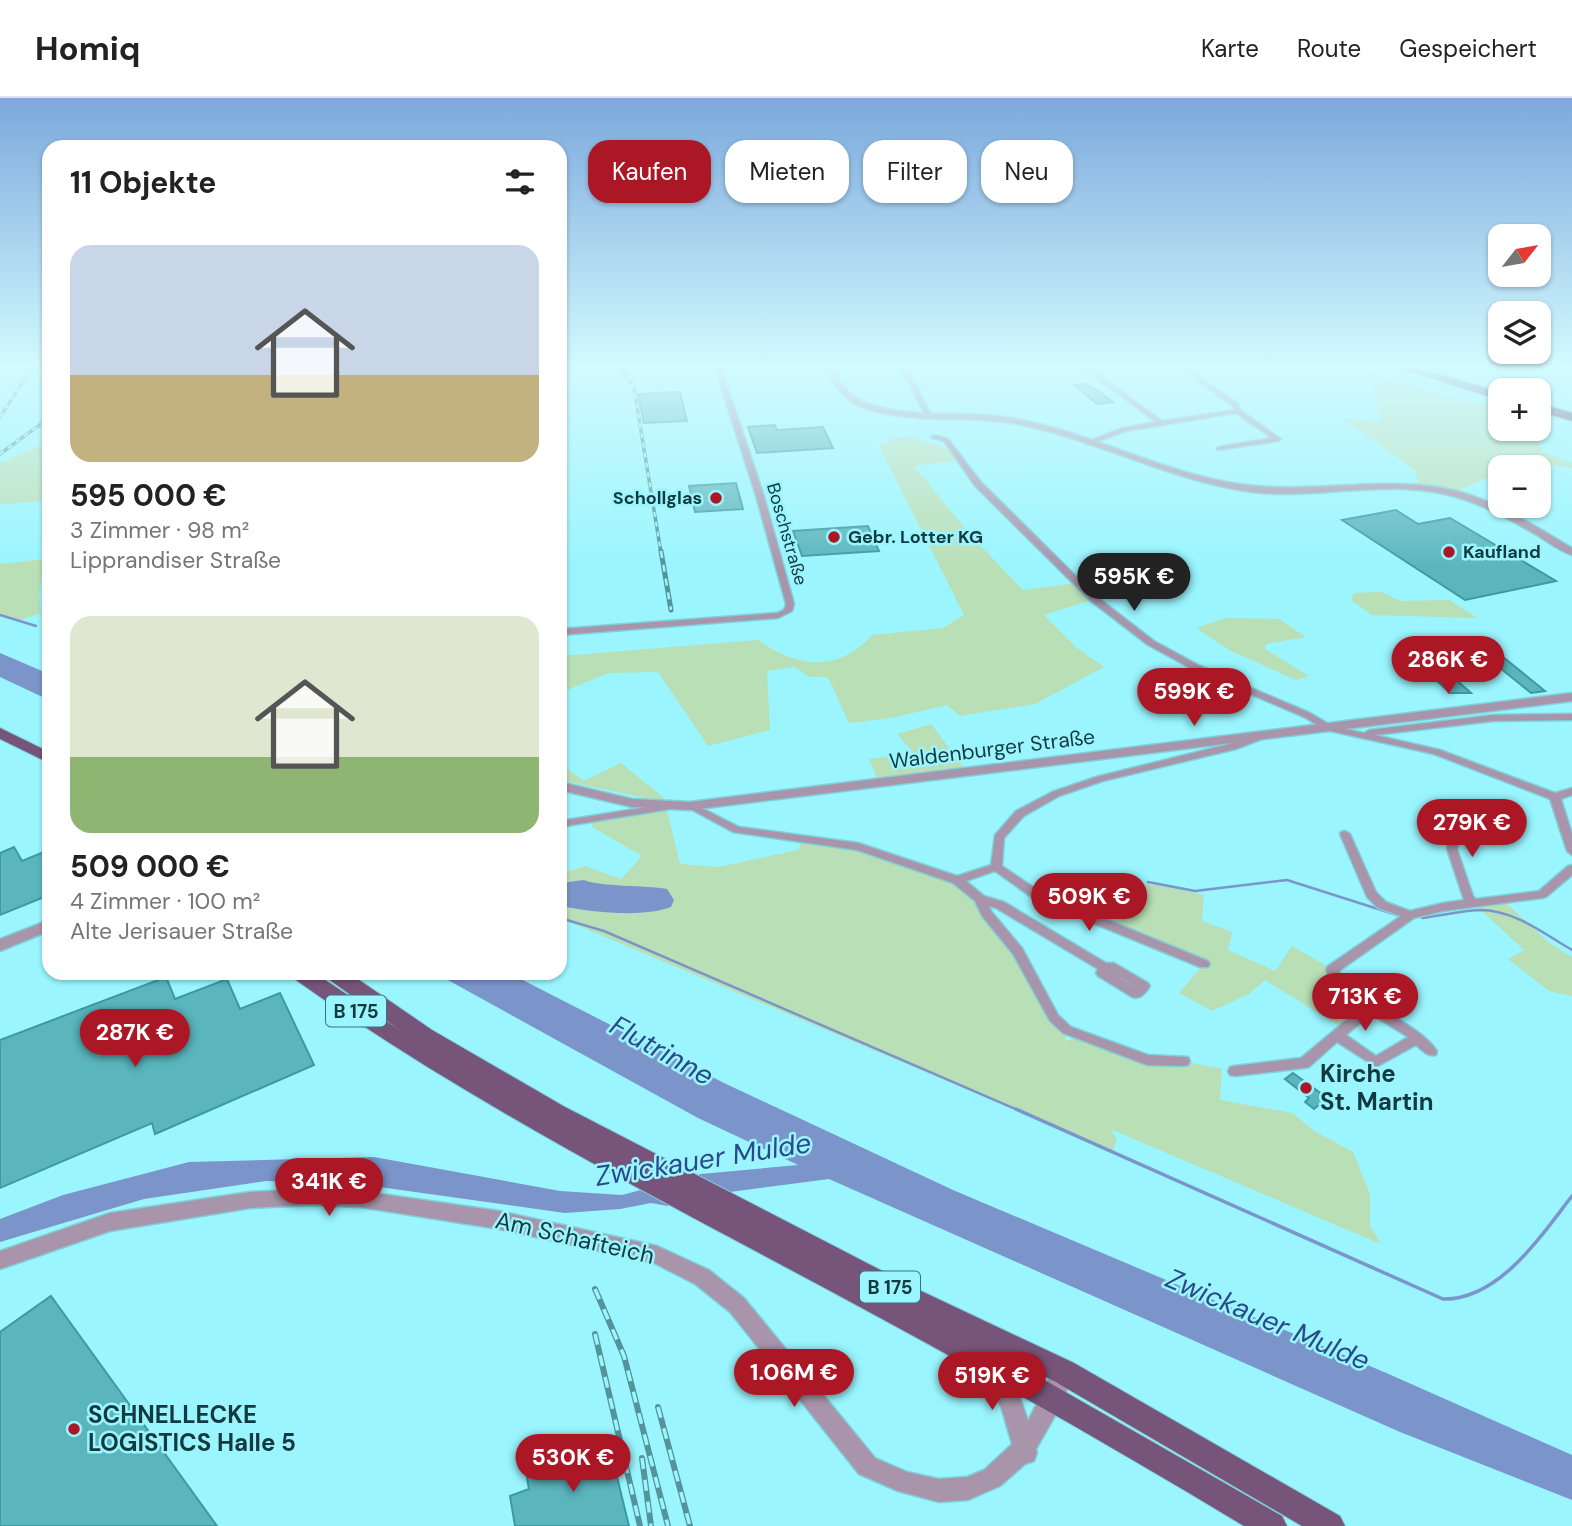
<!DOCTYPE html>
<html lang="de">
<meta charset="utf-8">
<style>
:root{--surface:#fff;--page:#f6f6f6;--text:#222;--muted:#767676;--line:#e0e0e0;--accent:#ac1726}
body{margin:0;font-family:"DM Sans",sans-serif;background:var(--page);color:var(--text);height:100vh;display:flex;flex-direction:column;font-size:26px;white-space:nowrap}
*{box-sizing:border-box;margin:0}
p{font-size:23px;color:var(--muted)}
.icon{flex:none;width:38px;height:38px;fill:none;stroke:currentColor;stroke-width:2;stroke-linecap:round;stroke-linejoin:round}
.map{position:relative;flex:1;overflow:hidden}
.side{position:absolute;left:42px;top:42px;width:525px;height:840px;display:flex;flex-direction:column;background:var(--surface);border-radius:21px;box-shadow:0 2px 5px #0004}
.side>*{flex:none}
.top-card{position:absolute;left:588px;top:42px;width:665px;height:63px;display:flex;gap:14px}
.needle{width:46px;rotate:59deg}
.tools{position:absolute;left:1488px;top:126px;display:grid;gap:14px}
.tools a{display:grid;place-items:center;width:63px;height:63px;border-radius:14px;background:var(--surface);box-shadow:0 2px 5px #0004;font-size:35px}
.price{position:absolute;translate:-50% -60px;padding:0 16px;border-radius:24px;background:var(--accent);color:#fff;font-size:23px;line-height:46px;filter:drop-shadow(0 2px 4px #0008)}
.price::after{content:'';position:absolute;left:50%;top:42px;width:21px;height:16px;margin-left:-10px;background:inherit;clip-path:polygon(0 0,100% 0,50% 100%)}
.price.selected{background:#222;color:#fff}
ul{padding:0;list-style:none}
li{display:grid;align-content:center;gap:14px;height:371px;padding:0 28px}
li span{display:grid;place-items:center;height:217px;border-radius:21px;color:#555}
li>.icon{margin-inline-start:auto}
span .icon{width:126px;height:126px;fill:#fffc;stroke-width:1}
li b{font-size:30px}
h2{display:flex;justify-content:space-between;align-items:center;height:84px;padding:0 28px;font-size:30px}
.tag{padding:0 24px;border-radius:21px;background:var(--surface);box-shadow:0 2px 5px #0004;font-size:24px;line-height:63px}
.tag.selected{background:var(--accent);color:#fff}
header{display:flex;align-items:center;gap:42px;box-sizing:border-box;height:98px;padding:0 35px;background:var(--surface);border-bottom:2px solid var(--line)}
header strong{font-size:33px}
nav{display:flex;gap:38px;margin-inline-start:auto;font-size:24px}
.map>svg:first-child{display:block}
.green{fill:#b9dfb7}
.water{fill:#7b95ca}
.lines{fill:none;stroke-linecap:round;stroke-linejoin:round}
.stream-far1{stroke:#7b95ca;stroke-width:2.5}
.stream{stroke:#7b95ca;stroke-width:3.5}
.building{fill:#5ab5bd;stroke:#3c9aa2;stroke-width:2}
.minor-casing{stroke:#7fd0d8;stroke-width:3}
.tertiary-casing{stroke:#7fd0d8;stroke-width:3}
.primary-casing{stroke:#7fd0d8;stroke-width:2}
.motorway-casing{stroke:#7fd0d8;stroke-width:3}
.minor{fill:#a995ab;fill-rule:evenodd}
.tertiary{fill:#a995ab;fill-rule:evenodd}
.primary{fill:#77557a;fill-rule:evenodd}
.motorway{fill:#643d68;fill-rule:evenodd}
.rail-far2-casing{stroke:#54939a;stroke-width:3.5}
.rail-far1-casing{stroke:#54939a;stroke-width:5}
.rail-casing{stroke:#54939a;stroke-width:6}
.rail-far2{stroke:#9af5fe;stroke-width:2;stroke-dasharray:5;stroke-linecap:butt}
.rail-far1{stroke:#9af5fe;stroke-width:2.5;stroke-dasharray:7;stroke-linecap:butt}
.rail{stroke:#9af5fe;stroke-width:3.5;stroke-dasharray:11;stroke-linecap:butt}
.poi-dot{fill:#ac1726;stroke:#9af5fe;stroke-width:2.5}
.labels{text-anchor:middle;stroke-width:5;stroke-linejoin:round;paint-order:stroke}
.far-poi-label{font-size:18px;font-weight:bold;fill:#133a3e;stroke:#9af5fe;text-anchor:start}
.far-street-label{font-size:18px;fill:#133a3e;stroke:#9af5fe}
.shield{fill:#9af5fe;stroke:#3c7278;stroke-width:2}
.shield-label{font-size:19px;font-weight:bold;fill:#133a3e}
.street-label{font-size:21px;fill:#133a3e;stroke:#9af5fe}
.near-poi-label{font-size:24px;font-weight:bold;fill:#133a3e;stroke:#9af5fe;text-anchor:start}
.near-street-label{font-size:24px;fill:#133a3e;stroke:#9af5fe}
.near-water-label{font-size:28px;font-style:italic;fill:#2b4a8a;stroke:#9af5fe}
</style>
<header>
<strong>Homiq</strong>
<nav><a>Karte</a><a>Route</a><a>Gespeichert</a></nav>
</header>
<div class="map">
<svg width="1572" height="1428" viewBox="0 0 1572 1428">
<rect width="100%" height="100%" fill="#9af5fe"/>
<g class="green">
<path d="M 1369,276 L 1464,303 L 1500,307 L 1500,331 L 1534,331 L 1543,354 L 1572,365 L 1572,370 L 1543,366 L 1500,369 L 1500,374 L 1455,394 L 1419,388 L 1415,372 L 1341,320 L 1381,324 Z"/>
<path d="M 912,339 L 947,350 L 961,362 L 914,368 L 973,440 L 1023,492 L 1078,485 L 1094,501 L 1044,517 L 1077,550 L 1104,569 L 1035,606 L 960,618 L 947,607 L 891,620 L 849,625 L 828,579 L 810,579 L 794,569 L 767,573 L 770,632 L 708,648 L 658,574 L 608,575 L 560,595 L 560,558 L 758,542 C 797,570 838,575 872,537 L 943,530 L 964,517 L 879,348 L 894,340 Z"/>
<path d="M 49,343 L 49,402 L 0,407 L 0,365 Z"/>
<path d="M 44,461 L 39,498 L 41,515 L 17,523 L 0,517 L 0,466 Z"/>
<path d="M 1381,494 L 1401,503 L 1449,502 L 1477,520 L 1372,517 L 1351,502 L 1354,495 Z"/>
<path d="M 1226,520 L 1279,521 L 1306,539 L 1266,546 L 1265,551 L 1309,578 L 1296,582 L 1231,553 L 1196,530 Z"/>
<path d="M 931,626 L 968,675 L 879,686 L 869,661 L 914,655 L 897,636 Z"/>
<path d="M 621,665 L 664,700 L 658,703 L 560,682 L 560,666 L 584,683 Z"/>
<path d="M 666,709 L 680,766 L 719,769 L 798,752 L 803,741 L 835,745 L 957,782 L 980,801 L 1067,932 L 1065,943 L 1082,939 L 1147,964 L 1183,963 L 1222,971 L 1220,1002 L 1292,1015 L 1316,1034 L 1353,1054 L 1370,1096 L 1370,1128 L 1381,1146 L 1110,1031 L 1117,1041 L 1113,1053 L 560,820 L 560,776 L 585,768 L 621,781 L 642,758 L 592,729 L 592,722 Z"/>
<path d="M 1123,786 L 1158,787 L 1204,797 L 1202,823 L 1232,834 L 1228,852 L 1275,873 L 1292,848 L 1332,871 L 1332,878 L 1370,909 L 1344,931 L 1265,882 L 1249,896 L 1212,913 L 1179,895 L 1203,867 L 1092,819 Z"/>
<path d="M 1503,802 L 1548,844 L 1572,859 L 1572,898 L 1549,893 L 1508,861 L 1524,852 L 1473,805 Z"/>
</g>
<g class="water">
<path d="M 0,555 L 49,576 L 49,602 L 0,579 Z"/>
<path d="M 584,782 C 600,789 645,787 667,791 L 674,802 L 671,809 C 642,820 591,814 560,808 L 560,785 Z"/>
<path d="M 435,875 L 509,875 L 724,985 L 953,1092 L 1384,1274 L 1572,1357 L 1572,1402 L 1400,1334 L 829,1081 L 730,1094 L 668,1108 L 651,1105 L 620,1111 L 565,1115 L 358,1086 L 266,1083 L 144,1101 L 0,1144 L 0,1121 L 63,1097 L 189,1064 L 374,1059 L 560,1093 L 622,1097 L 701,1076 L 798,1067 L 698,1020 Z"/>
</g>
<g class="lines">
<g class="stream-far1">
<path d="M 0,517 L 36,528"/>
<path d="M 1148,784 L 1195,793 L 1287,782 L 1400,818"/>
<path d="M 560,820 L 604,833 L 1020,1013"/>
<path d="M 1422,820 C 1442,818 1462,812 1482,812 C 1516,813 1544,836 1572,852"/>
</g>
<path class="stream" d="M 1016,1011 L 1443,1201 C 1499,1202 1541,1138 1572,1098"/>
</g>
<g class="building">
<path d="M 1085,286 L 1097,292 L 1113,304 L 1097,306 L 1074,287 Z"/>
<path d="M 680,294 L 687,323 L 644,325 L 638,296 Z"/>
<path d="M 775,327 L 777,332 L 823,329 L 833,350 L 757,355 L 748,329 Z"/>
<path d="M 736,385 L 743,411 L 695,414 L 689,388 Z"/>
<path d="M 1396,412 L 1418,426 L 1450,420 L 1556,483 L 1465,502 L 1342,422 Z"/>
<path d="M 868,428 L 879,453 L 802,458 L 793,433 Z"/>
<path d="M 1487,546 L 1545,593 L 1531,595 L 1473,548 Z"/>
<path d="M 1433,561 L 1471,595 L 1450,595 L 1416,563 Z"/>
<path d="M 14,749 L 22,763 L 49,752 L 49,797 L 0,817 L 0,755 Z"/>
<path d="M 166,879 L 175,901 L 227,881 L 240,911 L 280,895 L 314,967 L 155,1036 L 152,1025 L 0,1090 L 0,942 Z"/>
<path d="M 1293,975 L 1330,1002 L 1329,1009 L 1319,1007 L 1314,1011 L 1305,1004 L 1309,1000 L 1285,981 Z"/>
<path d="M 51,1198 L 217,1428 L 0,1428 L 0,1234 Z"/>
<path d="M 609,1346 L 629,1428 L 515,1428 L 510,1398 L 529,1391 L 526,1374 Z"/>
</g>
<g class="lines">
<defs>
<g id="minor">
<path d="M 715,270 L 721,270 L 764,398 L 794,506 L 792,513 L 778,520 L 560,537 L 560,531 L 777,515 L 784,512 L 786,506 L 756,398 Z"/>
<path d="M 901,270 L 907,270 L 931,317 L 930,318 L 925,317 Z"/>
<path d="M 1083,270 L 1090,270 L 1162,323 L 1234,312 L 1233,308 L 1180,270 L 1187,270 L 1238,306 L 1240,312 L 1281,341 L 1278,343 L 1217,352 L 1217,350 L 1219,349 L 1272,340 L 1236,315 L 1126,333 L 1090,346 L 1086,346 L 1086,344 L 1123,330 L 1156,324 Z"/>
<path d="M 934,337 L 948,341 L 981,384 L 1097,499 L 1154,543 L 1200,568 L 1310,615 L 1332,628 L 1364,635 L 1369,632 L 1493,617 L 1572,616 L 1572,622 L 1493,623 L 1375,637 L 1440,652 L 1555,695 L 1572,690 L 1572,697 L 1561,701 L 1572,736 L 1572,757 L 1567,753 L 1550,701 L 1434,656 L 1326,632 L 1304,619 L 1194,572 L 1148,547 L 1091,503 L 975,388 L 944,343 L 932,340 L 931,339 Z"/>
<path d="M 1259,636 L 1264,639 L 1262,641 L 1236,651 L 1103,683 L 1059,698 L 1024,718 L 1004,740 L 1002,768 L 1042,795 L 1208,863 L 1210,866 L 1208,869 L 1200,869 L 1034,801 L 995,773 L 966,783 L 984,798 L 1004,804 L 1106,865 L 1114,865 L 1148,885 L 1150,888 C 1146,895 1140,902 1132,899 L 1098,878 L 1096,875 L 1098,871 L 996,810 L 989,808 L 991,813 L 1022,850 L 1058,917 L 1071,929 L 1148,957 L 1188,959 L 1190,963 L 1188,967 L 1183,968 L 1147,967 L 1063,935 L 1050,923 L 1013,856 L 982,818 L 975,803 L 953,785 L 857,752 L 733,734 L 685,708 L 690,705 L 694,706 L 739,729 L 858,745 L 957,778 L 991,767 L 995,737 L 1016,713 L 1052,694 L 1096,679 L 1229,646 ZM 1111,874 L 1136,889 L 1135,889 Z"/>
<path d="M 666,706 L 670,707 L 671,709 L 670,711 L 560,729 L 560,723 Z"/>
<path d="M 1457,720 L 1462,723 L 1457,751 L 1473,798 L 1476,801 L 1539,793 L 1568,768 L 1572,767 L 1572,777 L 1546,799 L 1542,800 L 1443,813 L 1414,820 L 1339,873 C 1347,903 1416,921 1437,953 L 1436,957 C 1427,959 1422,952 1416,947 L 1376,969 L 1337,944 L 1309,969 L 1304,970 L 1235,978 L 1230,977 L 1228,973 L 1230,969 L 1235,968 L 1301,960 L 1361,910 C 1345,900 1331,890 1326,871 L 1328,868 L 1401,818 L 1378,810 L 1367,799 L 1340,736 L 1341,734 L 1345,733 L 1350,736 L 1376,794 L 1386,804 L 1410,813 L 1443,805 L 1464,802 L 1447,751 L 1452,723 ZM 1371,916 L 1408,939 L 1376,958 L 1346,937 Z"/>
</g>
<g id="tertiary">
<path d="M 824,270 L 832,270 C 841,286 851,300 869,306 C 917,322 968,311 1017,321 C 1098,336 1173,381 1257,388 C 1320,394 1384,378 1448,391 C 1493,400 1533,427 1572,450 L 1572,457 C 1559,453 1547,443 1535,436 C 1508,421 1479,404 1448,397 C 1384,381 1317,402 1252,394 C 1170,383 1098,342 1017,326 C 965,316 910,328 859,308 C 842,301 833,285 824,270 Z"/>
<path d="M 1572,595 L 1572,603 L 690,712 L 632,709 L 560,692 L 560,684 L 632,701 L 690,704 Z"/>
<path d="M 49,822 L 49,833 L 0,853 L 0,841 Z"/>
<path d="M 312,1091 L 360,1093 L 499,1113 L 657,1148 L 709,1172 L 744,1200 L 875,1360 L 907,1374 L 939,1381 L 967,1379 L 984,1372 L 1012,1346 L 1001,1308 L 981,1273 L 984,1266 L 992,1263 C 1011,1270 1022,1304 1028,1323 L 1056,1267 L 1064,1264 L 1072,1267 L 1075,1274 L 1056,1316 L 1036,1351 L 1037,1355 L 1034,1363 L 1025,1366 L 1000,1388 L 968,1402 L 939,1404 L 898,1393 L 859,1376 L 730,1214 L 695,1186 L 654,1165 L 499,1131 L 360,1109 L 312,1107 L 250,1110 L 110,1133 L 0,1171 L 0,1153 L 110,1115 L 250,1094 Z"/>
</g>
<g id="primary">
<path d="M 0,630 L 49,654 L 49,665 L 0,641 Z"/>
<path d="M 290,875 L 315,875 L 401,933 L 327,880 L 324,875 L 349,875 L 432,932 L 565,1009 L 919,1192 L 1074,1265 L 1340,1418 L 1345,1428 L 1302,1428 L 1054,1283 L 999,1256 L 1282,1418 L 1287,1428 L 1244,1428 C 1110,1347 974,1270 836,1196 C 651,1097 465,1002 293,880 Z"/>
</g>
<g id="motorway">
<path d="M 1399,270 L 1418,270 L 1500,294 L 1500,302 Z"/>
<path d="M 1538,305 L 1572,315 L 1572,323 L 1538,313 Z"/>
</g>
</defs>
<use href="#minor" class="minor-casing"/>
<use href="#tertiary" class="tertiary-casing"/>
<use href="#primary" class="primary-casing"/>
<use href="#motorway" class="motorway-casing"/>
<use href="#minor" class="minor"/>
<use href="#tertiary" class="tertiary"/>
<use href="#primary" class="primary"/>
<use href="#motorway" class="motorway"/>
<defs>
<g id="rail-far2">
<path d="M 620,270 L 634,290 L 661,455"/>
<path d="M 0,319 L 32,270"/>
<path d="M 0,356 L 49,320"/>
</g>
<path id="rail-far1" d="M 661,453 L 671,512"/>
<g id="rail">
<path d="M 595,1191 L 624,1258 L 668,1428"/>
<path d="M 595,1236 L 640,1428"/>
<path d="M 658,1309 L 690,1428"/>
<path d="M 642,1360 L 651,1428"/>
</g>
</defs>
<use href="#rail-far2" class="rail-far2-casing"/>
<use href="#rail-far1" class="rail-far1-casing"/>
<use href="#rail" class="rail-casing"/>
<use href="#rail-far2" class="rail-far2"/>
<use href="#rail-far1" class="rail-far1"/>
<use href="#rail" class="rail"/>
</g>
<linearGradient id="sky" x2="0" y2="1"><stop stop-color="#7ca8dc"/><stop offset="0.57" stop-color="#d2faff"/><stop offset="1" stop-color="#d2faff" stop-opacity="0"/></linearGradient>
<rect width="1572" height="470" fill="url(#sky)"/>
<g class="poi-dot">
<circle cx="716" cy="400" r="7"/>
<circle cx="834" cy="439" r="7"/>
<circle cx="1449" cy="454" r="7"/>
<circle cx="1306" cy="990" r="7"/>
<circle cx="74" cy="1331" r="7"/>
</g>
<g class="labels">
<g class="far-poi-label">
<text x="702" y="406" text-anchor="end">Schollglas</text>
<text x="848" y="445">Gebr. Lotter KG</text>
<text x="1463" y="460">Kaufland</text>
</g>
<g class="far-street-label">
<text transform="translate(787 436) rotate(74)" y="6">Boschstraße</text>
</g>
<g class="shield">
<rect x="326" y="897.5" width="60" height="31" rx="5"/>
<rect x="860" y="1173.5" width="60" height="31" rx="5"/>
</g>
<g class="shield-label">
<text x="356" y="920">B 175</text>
<text x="890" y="1196">B 175</text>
</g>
<g class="street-label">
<text transform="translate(992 651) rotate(-7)" y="7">Waldenburger Straße</text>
</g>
<g class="near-poi-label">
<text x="1320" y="984">Kirche<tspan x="1320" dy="28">St. Martin</tspan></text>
<text x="88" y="1325">SCHNELLECKE<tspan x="88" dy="28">LOGISTICS Halle 5</tspan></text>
</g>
<g class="near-street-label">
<text transform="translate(575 1140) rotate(13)" y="8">Am Schafteich</text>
</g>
<g class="near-water-label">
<text transform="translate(662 952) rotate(29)" y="10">Flutrinne</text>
<text transform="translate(703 1061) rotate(-9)" y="10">Zwickauer Mulde</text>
<text transform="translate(1268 1221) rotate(23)" y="10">Zwickauer Mulde</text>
</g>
</g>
</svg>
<div class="tools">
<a><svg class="needle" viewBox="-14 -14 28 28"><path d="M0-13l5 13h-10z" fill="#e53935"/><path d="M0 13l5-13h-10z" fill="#767676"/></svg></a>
<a><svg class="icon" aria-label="layers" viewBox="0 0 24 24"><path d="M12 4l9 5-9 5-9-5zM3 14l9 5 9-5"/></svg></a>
<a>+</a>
<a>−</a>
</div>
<b class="price selected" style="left:1134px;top:515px">595K €</b>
<b class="price" style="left:1448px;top:598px">286K €</b>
<b class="price" style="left:1194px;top:630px">599K €</b>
<b class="price" style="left:1472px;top:761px">279K €</b>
<b class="price" style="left:1089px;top:835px">509K €</b>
<b class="price" style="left:1365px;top:935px">713K €</b>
<b class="price" style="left:135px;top:971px">287K €</b>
<b class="price" style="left:329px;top:1120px">341K €</b>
<b class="price" style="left:794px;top:1311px">1.06M €</b>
<b class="price" style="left:992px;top:1314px">519K €</b>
<b class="price" style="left:573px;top:1396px">530K €</b>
<div class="top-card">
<a class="tag selected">Kaufen</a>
<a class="tag">Mieten</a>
<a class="tag">Filter</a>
<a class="tag">Neu</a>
</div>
<section class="side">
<h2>11 Objekte<svg class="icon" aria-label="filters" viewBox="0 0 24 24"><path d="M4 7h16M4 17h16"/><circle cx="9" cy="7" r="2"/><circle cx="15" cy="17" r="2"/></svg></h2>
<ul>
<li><span style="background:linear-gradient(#c9d6e8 60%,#c2b280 0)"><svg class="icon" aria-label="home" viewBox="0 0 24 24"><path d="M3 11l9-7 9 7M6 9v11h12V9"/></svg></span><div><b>595 000 €</b><p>3 Zimmer · 98 m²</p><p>Lipprandiser Straße</p></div></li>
<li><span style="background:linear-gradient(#dfe7d0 65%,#8fb573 0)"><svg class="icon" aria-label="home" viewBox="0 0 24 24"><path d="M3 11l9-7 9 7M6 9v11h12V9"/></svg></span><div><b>509 000 €</b><p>4 Zimmer · 100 m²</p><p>Alte Jerisauer Straße</p></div></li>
</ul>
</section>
</div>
